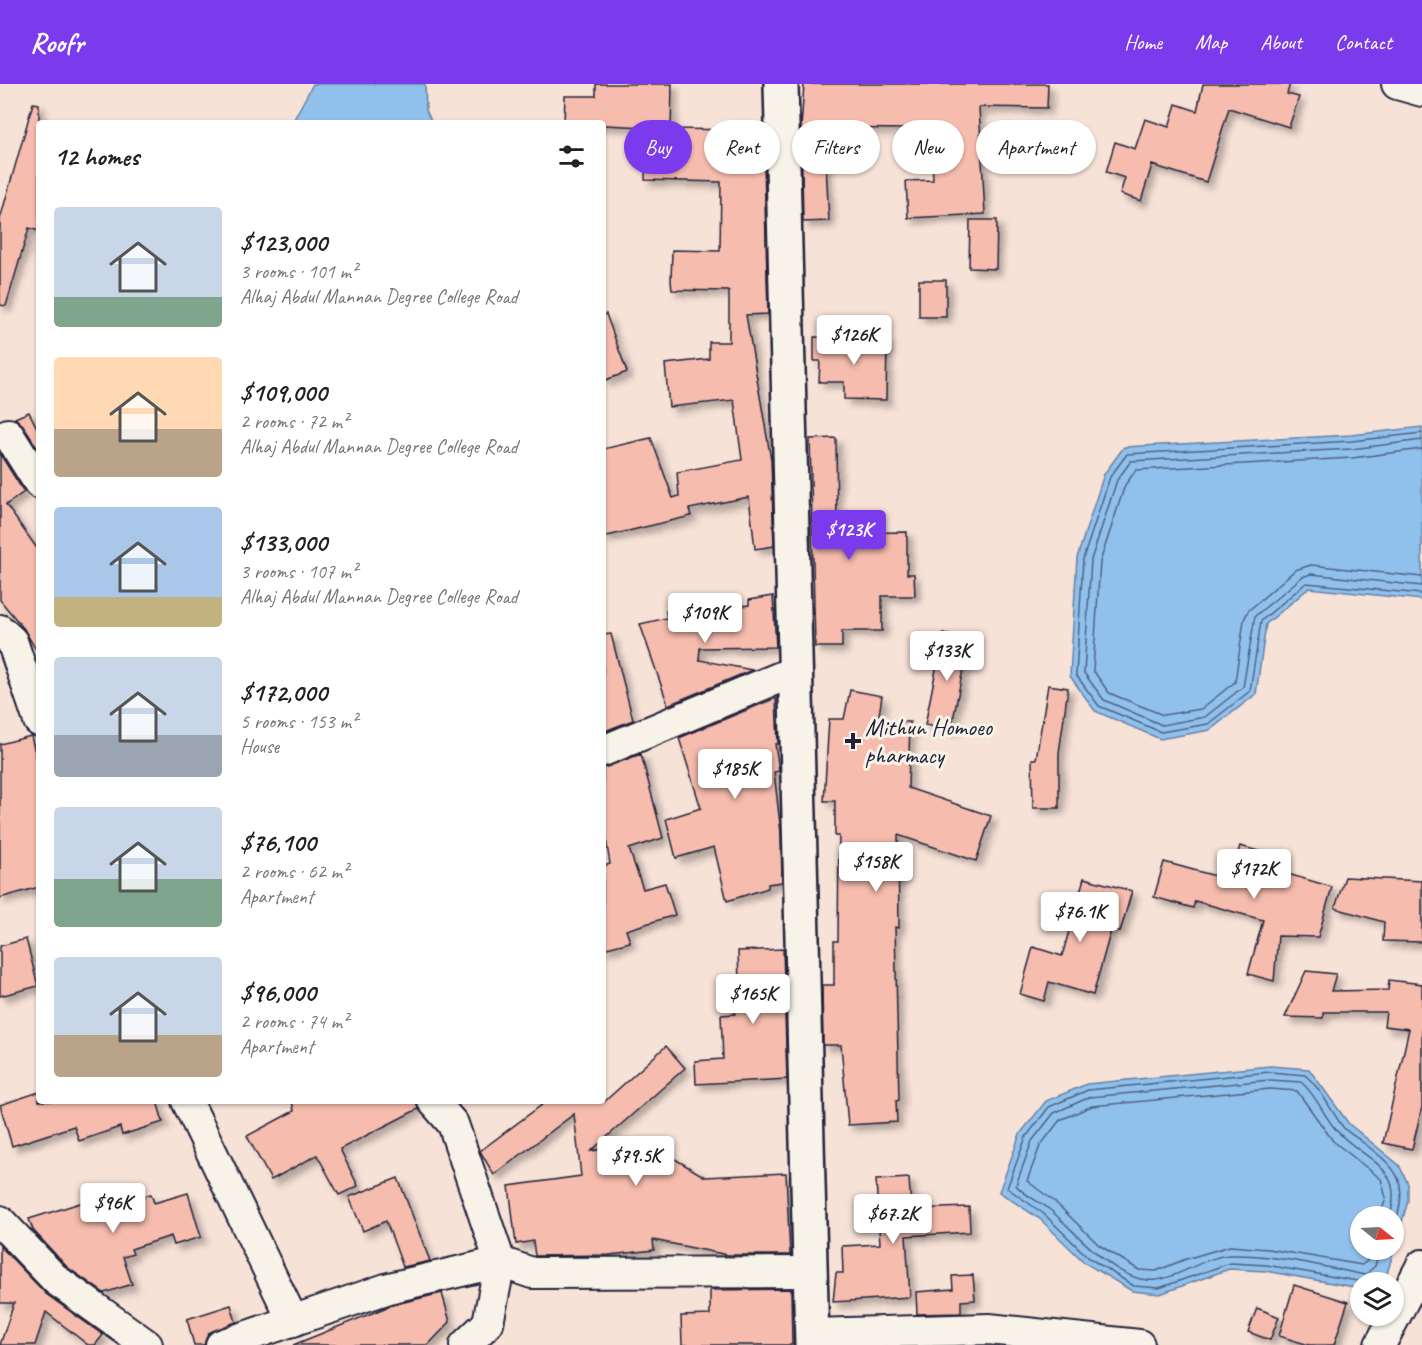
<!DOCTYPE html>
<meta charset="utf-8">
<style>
:root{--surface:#fff;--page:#f6f6f6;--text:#202124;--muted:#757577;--accent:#7c3aed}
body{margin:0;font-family:Caveat,sans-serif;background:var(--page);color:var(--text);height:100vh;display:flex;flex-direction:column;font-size:22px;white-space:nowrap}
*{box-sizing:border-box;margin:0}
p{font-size:20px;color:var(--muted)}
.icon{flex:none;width:33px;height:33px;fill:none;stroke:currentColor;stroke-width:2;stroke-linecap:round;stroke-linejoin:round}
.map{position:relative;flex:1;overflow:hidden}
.drawer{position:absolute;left:36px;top:36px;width:570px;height:984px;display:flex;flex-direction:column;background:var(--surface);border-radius:6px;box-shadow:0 2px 4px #0004}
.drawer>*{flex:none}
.guide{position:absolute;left:624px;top:36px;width:570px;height:54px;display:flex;gap:12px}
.needle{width:39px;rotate:108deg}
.controls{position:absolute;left:1350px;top:1122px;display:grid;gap:12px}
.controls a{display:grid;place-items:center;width:54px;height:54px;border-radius:50%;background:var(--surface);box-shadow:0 2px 4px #0004;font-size:30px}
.price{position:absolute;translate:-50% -51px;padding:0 14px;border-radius:6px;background:#fff;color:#222;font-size:20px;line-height:39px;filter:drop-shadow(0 2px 3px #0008)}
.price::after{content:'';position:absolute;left:50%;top:36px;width:18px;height:14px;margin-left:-9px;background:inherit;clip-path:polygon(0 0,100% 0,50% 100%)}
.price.on{background:var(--accent);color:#fff}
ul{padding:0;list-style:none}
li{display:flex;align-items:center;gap:18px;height:150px;padding:0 18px}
li span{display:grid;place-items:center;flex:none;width:168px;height:120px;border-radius:6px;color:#555}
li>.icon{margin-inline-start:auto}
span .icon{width:72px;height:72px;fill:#fffc;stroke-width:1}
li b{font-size:26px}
h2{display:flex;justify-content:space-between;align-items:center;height:72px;padding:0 18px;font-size:26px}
.pill{padding:0 21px;border-radius:27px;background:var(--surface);box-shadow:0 2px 4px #0004;font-size:21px;line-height:54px}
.pill.on{background:var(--accent);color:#fff}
header{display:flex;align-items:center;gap:36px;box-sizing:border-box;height:84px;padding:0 30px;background:var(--accent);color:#fff}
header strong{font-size:28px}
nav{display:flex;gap:33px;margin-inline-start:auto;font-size:21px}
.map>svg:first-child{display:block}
.water{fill:#90c1ec;stroke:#6481a5;stroke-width:1.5;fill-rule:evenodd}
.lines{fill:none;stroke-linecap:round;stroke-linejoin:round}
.shore{stroke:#4e6282;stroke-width:1.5}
.building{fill:#f6bcae;stroke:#22223b;stroke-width:1.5;filter:url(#shadow)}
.minor-casing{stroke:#22223b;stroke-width:34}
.tertiary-casing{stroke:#22223b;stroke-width:38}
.minor{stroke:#f7f3e8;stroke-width:30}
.tertiary{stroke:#f7f3e8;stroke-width:33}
.poi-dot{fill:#22223b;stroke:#f7f3e8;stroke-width:2}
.labels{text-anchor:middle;stroke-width:6;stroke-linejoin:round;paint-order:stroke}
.poi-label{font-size:24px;fill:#22223b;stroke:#f7f3e8;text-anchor:start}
</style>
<header>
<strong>Roofr</strong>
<nav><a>Home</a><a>Map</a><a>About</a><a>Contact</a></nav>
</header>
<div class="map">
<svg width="1422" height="1261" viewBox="0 0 1422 1261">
<defs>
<filter id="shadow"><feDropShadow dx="5.5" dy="5.5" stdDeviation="3" flood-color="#0004"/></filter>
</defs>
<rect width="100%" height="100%" fill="#f7e2d7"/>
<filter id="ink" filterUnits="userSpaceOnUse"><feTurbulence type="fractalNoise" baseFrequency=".0167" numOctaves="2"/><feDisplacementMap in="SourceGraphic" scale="12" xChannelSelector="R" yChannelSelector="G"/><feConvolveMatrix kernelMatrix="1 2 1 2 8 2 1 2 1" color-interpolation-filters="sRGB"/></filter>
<g filter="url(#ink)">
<g class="water">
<path d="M 313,0 L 425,0 L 426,26 L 432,39 L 292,39 Z"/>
<path d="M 1422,343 L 1422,516 L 1309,504 L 1266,540 L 1256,610 L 1210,646 L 1160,655 L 1095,627 L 1070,592 L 1077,474 L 1104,390 L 1124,363 L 1351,351 Z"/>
<path d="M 1270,982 L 1309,985 L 1349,1040 L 1399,1081 L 1408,1100 L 1408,1117 L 1387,1190 L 1376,1198 L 1360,1198 L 1360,1204 L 1265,1187 L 1229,1185 L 1160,1210 L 1132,1207 L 1085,1179 L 1040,1135 L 999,1108 L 1020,1050 L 1046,1017 L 1087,1000 ZM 1394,1132 L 1394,1166 L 1360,1166 L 1360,1132 Z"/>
</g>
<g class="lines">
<g class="shore">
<path d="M 1422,349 L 1352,357 L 1127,370 L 1110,393 L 1083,475 L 1076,591 L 1099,622 L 1161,648 L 1208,640 L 1250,607 L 1261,537 L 1306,499 L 1422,510"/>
<path d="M 1422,356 L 1352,365 L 1131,377 L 1117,396 L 1091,476 L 1084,589 L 1104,616 L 1162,641 L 1205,633 L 1243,603 L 1255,532 L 1302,493 L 1311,490 L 1422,502"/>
<path d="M 1422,365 L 1352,374 L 1136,386 L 1125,401 L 1100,478 L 1093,586 L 1109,609 L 1163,631 L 1201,625 L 1235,598 L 1244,536 L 1248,527 L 1295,486 L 1311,481 L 1422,493"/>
<path d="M 1371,1166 L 1367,1177 L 1362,1181 L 1268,1165 L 1230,1162 L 1186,1175 L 1156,1187 L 1139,1186 L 1099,1161 L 1055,1118 L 1027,1097 L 1040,1062 L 1060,1036 L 1092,1022 L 1270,1005 L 1297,1007 L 1333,1057 L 1381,1095 L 1386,1114 L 1380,1132"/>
<path d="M 1380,1166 L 1375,1182 L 1365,1191 C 1322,1182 1274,1170 1230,1171 C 1206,1172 1178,1194 1156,1196 C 1116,1200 1077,1148 1049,1125 C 1039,1117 1023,1111 1016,1101 L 1032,1057 L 1054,1029 L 1090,1013 L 1270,996 L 1301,998 C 1318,1012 1324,1035 1340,1050 C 1369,1079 1404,1083 1390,1132"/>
<path d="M 1363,1198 L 1266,1181 L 1230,1179 L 1159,1204 L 1134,1202 L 1089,1174 L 1044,1130 L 1007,1104 L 1026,1053 L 1049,1023 L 1088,1006 L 1270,988 L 1305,991 C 1322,1005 1330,1026 1343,1043 C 1348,1049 1356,1053 1361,1057 C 1402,1088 1408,1096 1394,1146"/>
</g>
</g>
<g class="building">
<path d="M 596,0 L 672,0 L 671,45 L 738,46 L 738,43 L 763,43 L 768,230 L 746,231 L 771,376 L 774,462 L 755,465 L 749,413 L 689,425 L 691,432 L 603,453 L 603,365 L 651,354 L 673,414 L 679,412 L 677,388 L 742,376 L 734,316 L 669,323 L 665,280 L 709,275 L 709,258 L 729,258 L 729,207 L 672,206 L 671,197 L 672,166 L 720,167 L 721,98 L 645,96 L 646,43 L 564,39 L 565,12 L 596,12 Z"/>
<path d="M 804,0 L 1048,0 L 1047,24 L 979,23 L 985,130 L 908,134 L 906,97 L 933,96 L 931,54 L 904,55 L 904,45 L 824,44 L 829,137 L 803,138 L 801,44 Z"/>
<path d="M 1203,0 L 1290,0 L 1287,10 L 1299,13 L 1289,43 L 1229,24 L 1206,98 L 1152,81 L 1141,117 L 1120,110 L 1125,94 L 1106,88 L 1115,58 L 1135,65 L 1145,35 L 1169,43 L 1176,20 L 1197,27 Z"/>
<path d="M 33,19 L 39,20 L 39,147 L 29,144 L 6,222 L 0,221 L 0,135 Z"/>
<path d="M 970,136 L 997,136 L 996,185 L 969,184 Z"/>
<rect x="919" y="196" width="27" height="37"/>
<path d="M 606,230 L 627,288 L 603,297 L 603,231 Z"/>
<path d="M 814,253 L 887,255 L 886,316 L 844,315 L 844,298 L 819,298 L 820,277 L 814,277 Z"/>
<path d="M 29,328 L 39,348 L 39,367 L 23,341 L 15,334 Z"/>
<path d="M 836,354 L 837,449 L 907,448 L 907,490 L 914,490 L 915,512 L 882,512 L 882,547 L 842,547 L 842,563 L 815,563 L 810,355 Z"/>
<path d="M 0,370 L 24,408 L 6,421 L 39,467 L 39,571 L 24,545 L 0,516 Z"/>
<path d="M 773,512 L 776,563 L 700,564 L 699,576 L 752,586 L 668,621 L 640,540 L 667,534 L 666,527 L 690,522 L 691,529 L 749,521 L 749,516 Z"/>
<path d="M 611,550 L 633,636 L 605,647 L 603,641 L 603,551 Z"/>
<path d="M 943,550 L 969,555 L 951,646 L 925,641 Z"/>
<path d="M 1048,601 L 1068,604 L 1059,669 L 1059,724 L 1033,724 L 1032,675 L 1036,675 Z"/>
<path d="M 850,606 L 882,612 L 878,637 L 910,638 L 908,704 L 991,732 L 976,777 L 898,751 L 899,844 L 895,843 L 899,1016 L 896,1017 L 897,1038 L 848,1041 L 841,961 L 823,961 L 822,901 L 834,901 L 834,857 L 838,857 L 839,752 L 835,752 L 835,717 L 824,717 L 829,635 L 844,635 Z"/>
<path d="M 776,614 L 778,660 L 775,660 L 779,687 L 774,688 L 781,749 L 782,798 L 768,800 L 768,804 L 727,817 L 714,763 L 676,774 L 666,735 L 701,724 L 679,654 Z"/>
<path d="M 31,652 L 39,685 L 39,803 L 0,814 L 0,660 Z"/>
<path d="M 641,670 L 663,754 L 629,765 L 643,805 L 665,799 L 675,831 L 626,846 L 630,858 L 603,865 L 603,782 L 610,780 L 603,737 L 603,684 Z"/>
<path d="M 1240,762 L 1284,774 L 1281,788 L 1332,803 L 1318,853 L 1278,852 L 1274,897 L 1248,890 L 1263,836 L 1195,817 L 1193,824 L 1154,813 L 1164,778 L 1230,796 Z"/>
<path d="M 1345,793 L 1422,797 L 1422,858 L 1383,857 L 1384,838 L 1335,824 Z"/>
<path d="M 1084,794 L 1132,807 L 1120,848 L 1111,846 L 1093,911 L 1049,898 L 1044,917 L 1020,910 L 1033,863 L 1062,872 Z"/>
<path d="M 26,855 L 38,902 L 0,912 L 0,862 Z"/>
<path d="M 783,865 L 787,995 L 696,1000 L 695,977 L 723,975 L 721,931 L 735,930 L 734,898 L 739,898 L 738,867 Z"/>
<path d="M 1306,887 L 1336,890 L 1331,907 L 1388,906 L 1389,896 L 1422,900 L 1422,1023 L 1412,1065 L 1383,1059 L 1409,945 L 1384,942 L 1386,928 L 1323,928 L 1323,934 L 1285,933 Z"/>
<path d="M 666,962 L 685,984 L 591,1067 L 661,1056 L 663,1068 L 705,1093 L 786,1089 L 790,1171 L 728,1171 L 653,1156 L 654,1166 L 609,1171 L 535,1172 L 533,1157 L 516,1160 L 509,1102 L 581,1092 L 574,1030 L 494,1091 L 480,1067 L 547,1017 L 605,1017 Z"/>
<path d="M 39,1008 L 39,1017 L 157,1017 L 163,1038 L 122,1051 L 120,1043 L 79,1057 L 74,1042 L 12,1062 L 0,1021 Z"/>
<path d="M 292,1017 L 416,1017 L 418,1025 L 340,1065 L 358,1102 L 339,1111 L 317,1071 L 271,1096 L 247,1052 L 294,1027 Z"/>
<path d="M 398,1094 L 430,1177 L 403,1183 L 386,1137 L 363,1147 L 349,1113 Z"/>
<path d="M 909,1094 L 911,1125 L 969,1123 L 970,1148 L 906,1152 L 910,1213 L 833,1218 L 836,1189 L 843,1189 L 842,1162 L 880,1160 L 876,1096 Z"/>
<path d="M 188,1109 L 201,1153 L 174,1161 L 171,1152 L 131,1165 L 133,1170 L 123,1173 L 132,1200 L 104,1209 L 67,1183 L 33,1146 L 29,1135 L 109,1110 L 112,1122 L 151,1110 L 154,1119 Z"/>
<path d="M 0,1162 L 46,1210 L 103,1251 L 95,1261 L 88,1261 L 46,1228 L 35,1261 L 0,1261 L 14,1219 L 0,1219 Z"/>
<path d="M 973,1191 L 975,1216 L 961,1217 L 961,1229 L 917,1230 L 916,1208 L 953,1205 L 952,1192 Z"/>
<path d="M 1294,1201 L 1348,1218 L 1334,1261 L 1309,1261 L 1279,1252 Z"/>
<path d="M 791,1205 L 792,1261 L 682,1261 L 681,1232 L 710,1231 L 710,1206 Z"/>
<path d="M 442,1209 L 450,1238 L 428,1261 L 293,1261 L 392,1221 Z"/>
<path d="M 231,1221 L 236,1238 L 208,1249 L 204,1261 L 194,1261 L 187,1235 Z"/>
<path d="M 1257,1224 L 1279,1233 L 1270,1256 L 1248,1248 Z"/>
</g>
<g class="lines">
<defs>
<g id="minor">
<path d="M 1397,0 L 1422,7"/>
<path d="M 8,350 L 39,399"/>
<path d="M 0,546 L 12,557 L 39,637"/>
<path d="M 603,667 L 795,587"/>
<path d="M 187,1017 L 293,1237"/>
<path d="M 433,1017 L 453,1040 L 500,1178 L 488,1239 L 465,1261"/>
<path d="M 0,1137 L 56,1196 L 147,1261"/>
<path d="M 812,1250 L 989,1245 L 1139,1261"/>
<path d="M 221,1261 L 389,1204 L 500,1178 L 532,1189 L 810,1188"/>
<path d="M 1380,1261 L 1422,1181"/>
</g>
<path id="tertiary" d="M 781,0 L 812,1261"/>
</defs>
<use href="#minor" class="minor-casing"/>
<use href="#tertiary" class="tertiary-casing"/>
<use href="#minor" class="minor"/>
<use href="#tertiary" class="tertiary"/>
</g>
</g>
<path class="poi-dot" d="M850 648h6v6h6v6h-6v6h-6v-6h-6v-6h6z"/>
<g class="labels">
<g class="poi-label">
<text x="865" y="651">Mithun Homoeo<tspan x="865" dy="28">pharmacy</tspan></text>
</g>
</g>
</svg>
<div class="controls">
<a><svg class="needle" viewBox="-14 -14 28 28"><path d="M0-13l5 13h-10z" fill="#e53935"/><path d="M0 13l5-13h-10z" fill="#757577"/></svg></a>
<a><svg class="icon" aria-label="layers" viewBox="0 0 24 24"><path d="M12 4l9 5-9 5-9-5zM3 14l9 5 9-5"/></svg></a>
</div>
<b class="price" style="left:854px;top:282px">$126K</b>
<b class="price on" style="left:849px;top:477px">$123K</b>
<b class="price" style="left:705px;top:560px">$109K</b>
<b class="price" style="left:947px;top:598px">$133K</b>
<b class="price" style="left:735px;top:716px">$185K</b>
<b class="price" style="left:876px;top:809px">$158K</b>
<b class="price" style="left:1254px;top:816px">$172K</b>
<b class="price" style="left:1080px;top:859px">$76.1K</b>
<b class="price" style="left:753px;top:941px">$165K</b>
<b class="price" style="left:636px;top:1103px">$79.5K</b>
<b class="price" style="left:113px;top:1150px">$96K</b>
<b class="price" style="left:893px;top:1161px">$67.2K</b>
<div class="guide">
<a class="pill on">Buy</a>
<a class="pill">Rent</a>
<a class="pill">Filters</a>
<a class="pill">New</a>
<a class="pill">Apartment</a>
</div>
<section class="drawer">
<h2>12 homes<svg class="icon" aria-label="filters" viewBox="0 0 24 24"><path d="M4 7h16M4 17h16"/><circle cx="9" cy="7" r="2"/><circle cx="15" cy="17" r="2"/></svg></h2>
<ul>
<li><span style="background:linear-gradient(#c9d6e8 75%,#7fa58c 0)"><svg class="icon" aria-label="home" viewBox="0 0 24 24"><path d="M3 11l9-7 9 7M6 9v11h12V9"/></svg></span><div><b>$123,000</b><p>3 rooms · 101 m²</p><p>Alhaj Abdul Mannan Degree College Road</p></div></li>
<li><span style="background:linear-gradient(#ffd9b3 60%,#b9a48a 0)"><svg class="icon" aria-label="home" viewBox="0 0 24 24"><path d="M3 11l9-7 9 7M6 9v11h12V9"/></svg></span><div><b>$109,000</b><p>2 rooms · 72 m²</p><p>Alhaj Abdul Mannan Degree College Road</p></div></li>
<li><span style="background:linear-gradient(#a9c7e8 75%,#c2b280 0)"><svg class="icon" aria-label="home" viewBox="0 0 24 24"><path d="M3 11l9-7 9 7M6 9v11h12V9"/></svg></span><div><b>$133,000</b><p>3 rooms · 107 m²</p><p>Alhaj Abdul Mannan Degree College Road</p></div></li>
<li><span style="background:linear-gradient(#c9d6e8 65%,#9aa5b1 0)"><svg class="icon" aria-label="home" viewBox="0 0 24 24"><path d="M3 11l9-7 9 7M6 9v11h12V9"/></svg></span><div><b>$172,000</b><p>5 rooms · 153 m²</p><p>House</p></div></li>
<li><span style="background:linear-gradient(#c9d6e8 60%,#7fa58c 0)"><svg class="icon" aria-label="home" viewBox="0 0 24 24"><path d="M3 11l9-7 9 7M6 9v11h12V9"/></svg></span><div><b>$76,100</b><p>2 rooms · 62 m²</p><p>Apartment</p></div></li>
<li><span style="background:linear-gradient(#c9d6e8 65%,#b9a48a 0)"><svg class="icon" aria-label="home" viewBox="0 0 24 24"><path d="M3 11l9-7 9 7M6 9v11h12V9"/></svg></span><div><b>$96,000</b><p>2 rooms · 74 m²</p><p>Apartment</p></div></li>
</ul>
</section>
</div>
